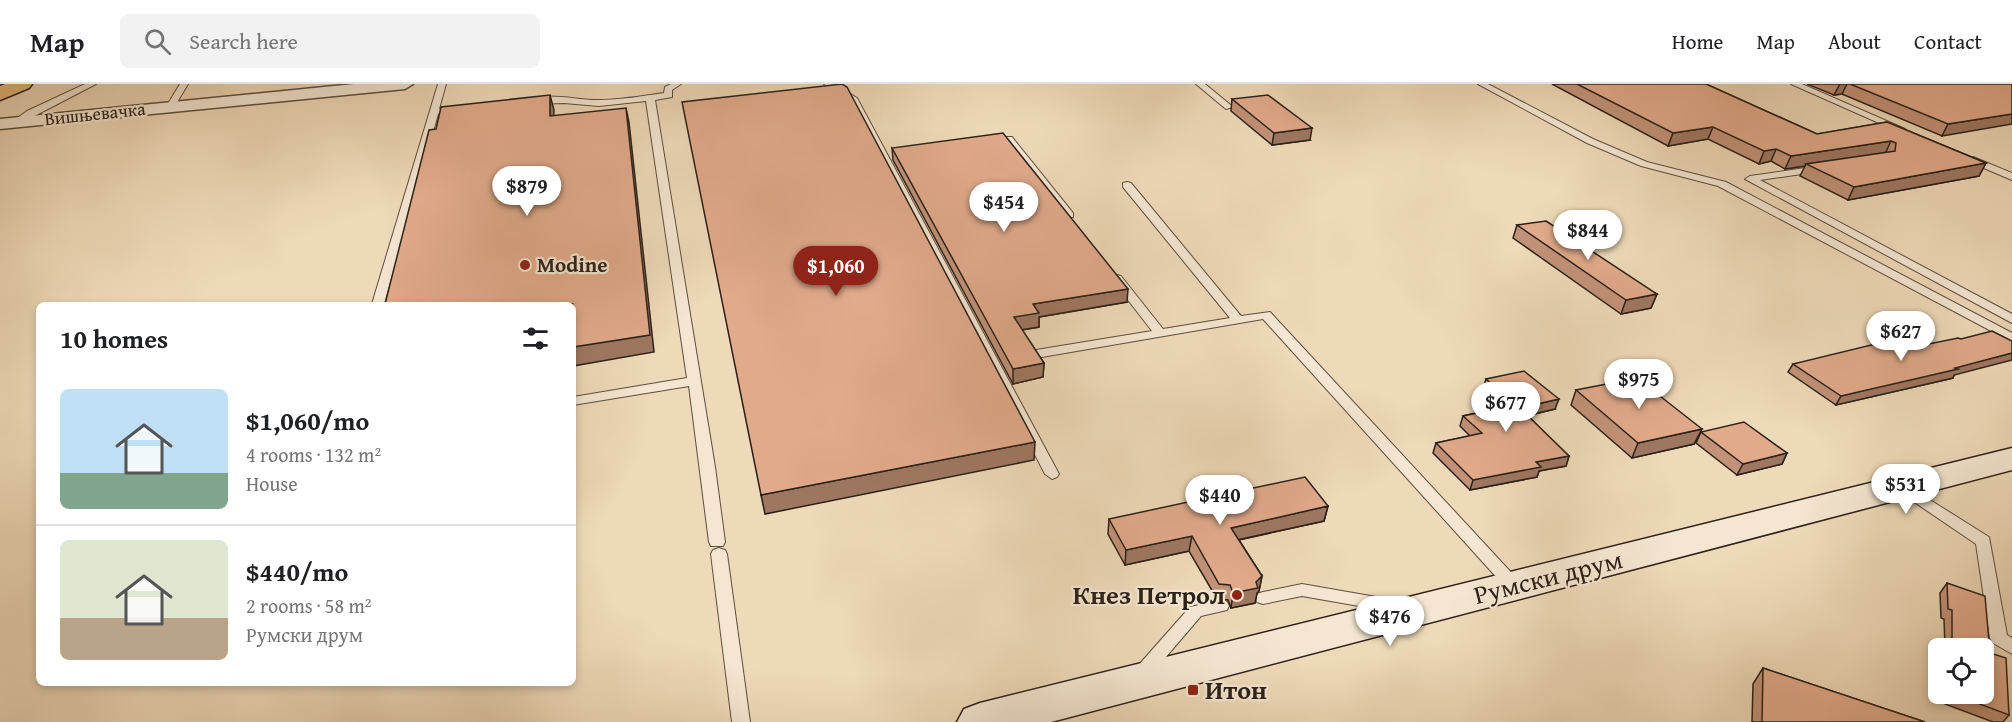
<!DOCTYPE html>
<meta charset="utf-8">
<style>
:root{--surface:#fff;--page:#f2f2f2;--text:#202124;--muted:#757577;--line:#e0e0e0;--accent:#8f2418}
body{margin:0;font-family:"Gentium Book Plus",serif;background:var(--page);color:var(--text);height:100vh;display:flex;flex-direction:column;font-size:22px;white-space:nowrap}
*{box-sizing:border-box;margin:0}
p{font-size:20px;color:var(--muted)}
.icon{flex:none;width:33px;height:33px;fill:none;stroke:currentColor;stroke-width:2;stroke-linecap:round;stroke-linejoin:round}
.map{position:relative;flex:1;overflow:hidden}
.details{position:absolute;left:36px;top:218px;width:540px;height:384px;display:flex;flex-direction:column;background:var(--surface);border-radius:9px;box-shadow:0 3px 9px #0003}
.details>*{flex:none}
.tools{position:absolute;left:1928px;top:554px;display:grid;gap:12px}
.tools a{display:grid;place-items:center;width:66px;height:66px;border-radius:9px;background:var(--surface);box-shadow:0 3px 9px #0003;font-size:30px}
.price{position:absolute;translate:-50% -51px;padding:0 14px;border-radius:21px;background:#fff;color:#222;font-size:20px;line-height:39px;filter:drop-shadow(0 2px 3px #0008)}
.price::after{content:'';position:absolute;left:50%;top:36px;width:18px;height:14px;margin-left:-9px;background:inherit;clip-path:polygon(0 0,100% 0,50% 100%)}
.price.on{background:var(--accent);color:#fff}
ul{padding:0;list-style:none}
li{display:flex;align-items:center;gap:18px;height:150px;padding:0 24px}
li+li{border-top:2px solid var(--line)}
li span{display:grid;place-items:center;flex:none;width:168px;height:120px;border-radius:9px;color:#555}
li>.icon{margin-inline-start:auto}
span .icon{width:72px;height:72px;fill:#fffc;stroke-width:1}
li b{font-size:26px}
h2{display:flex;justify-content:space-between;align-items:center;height:72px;padding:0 24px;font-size:26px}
header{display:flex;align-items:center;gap:36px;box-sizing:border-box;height:84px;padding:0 30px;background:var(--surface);border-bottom:2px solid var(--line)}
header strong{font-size:28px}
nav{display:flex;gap:33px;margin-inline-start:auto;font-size:21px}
.search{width:420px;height:54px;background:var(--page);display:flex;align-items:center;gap:15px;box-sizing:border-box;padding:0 21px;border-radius:9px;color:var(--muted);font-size:22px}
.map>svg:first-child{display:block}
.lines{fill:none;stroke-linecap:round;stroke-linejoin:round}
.service-casing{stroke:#5c4f40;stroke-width:2}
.minor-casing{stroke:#5c4f40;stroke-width:3}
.secondary-casing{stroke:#2b2118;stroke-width:3}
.primary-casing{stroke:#2b2118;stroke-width:3}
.service{fill:#f4e6d1;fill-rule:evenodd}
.minor{fill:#f4e6d1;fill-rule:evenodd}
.secondary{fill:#f4e6d1;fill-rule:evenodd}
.primary{fill:#e7bc7c;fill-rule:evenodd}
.wall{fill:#c29278;stroke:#2b2118;stroke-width:1.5}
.shaded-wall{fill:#9e7761;stroke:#2b2118;stroke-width:1.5}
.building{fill:#e1aa8b;stroke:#2b2118;stroke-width:1.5}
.poi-dot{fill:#8f2418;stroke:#f4e6d1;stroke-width:2}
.labels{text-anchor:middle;stroke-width:4.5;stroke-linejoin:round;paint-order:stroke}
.far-street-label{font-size:18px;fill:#2b2118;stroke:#f4e6d1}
.poi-label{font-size:21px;font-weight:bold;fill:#2b2118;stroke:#f4e6d1;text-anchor:start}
.near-street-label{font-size:26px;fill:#2b2118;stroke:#f4e6d1}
.near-poi-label{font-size:26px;font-weight:bold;fill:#2b2118;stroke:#f4e6d1;text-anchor:end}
</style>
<header>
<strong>Map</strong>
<div class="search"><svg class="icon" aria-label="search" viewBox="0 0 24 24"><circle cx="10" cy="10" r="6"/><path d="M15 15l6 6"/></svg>Search here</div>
<nav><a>Home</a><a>Map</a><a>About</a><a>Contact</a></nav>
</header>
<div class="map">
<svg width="2012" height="638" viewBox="0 0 2012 638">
<rect width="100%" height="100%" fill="#eed9b8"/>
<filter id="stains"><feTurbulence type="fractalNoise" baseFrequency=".00333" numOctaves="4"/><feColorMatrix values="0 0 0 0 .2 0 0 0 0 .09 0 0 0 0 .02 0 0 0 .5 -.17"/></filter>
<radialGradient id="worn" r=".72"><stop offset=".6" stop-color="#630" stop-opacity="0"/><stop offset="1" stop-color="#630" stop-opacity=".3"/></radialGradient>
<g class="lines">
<defs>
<g id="service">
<path d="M 85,0 L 96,0 L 19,40 L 12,38 L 27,27 Z"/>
<path d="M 180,0 L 188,0 L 173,25 L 167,25 L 166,23 Z"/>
<path d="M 438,0 L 446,0 L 439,25 L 459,22 L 463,25 L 459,28 L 438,30 L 384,220 L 372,220 Z"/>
<path d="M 671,0 L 681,0 L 672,6 L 672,13 L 655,16 L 715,383 L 725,458 L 723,462 L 711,462 L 709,458 L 689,302 L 573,321 L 573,313 L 687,294 L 646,17 L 599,22 L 564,19 L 534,20 L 530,17 C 544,7 581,17 599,16 C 620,16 643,12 664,9 L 665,3 Z"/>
<path d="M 824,0 L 834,0 L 857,14 L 1059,390 L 1057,393 L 1052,395 L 1045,390 L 850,16 Z"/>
<path d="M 1196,0 L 1205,0 L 1233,23 L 1226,25 Z"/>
<path d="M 1478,0 L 1488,0 L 1593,55 L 1647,78 L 1726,98 L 2012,249 L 2012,258 L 1718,102 L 1641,82 L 1587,59 Z"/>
<path d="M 1791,0 L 1802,0 L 1905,45 L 1897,47 Z"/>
<path d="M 1006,53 L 1012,53 L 1073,129 L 1073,133 L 1065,133 L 1006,57 Z"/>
<path d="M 1967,73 L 1973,73 L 2012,89 L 2012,96 L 1967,77 Z"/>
<path d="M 1819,82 L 1824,85 L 1822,87 L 1760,96 L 2012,230 L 2012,239 L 1745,95 L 1750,92 Z"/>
<path d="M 1127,98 L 1131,99 L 1241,232 L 1270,228 L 1520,498 L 1522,502 L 1520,506 L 1514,508 L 1508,506 L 1263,235 L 1036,274 L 1032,273 L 1030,270 L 1036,266 L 1152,247 L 1111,194 L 1117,191 L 1121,192 L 1163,245 L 1230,234 L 1123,103 L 1123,99 Z"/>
<path d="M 1903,399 L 1989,453 L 2007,551 L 2012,554 L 2012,570 L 1993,559 L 1990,554 L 1976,460 L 1898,407 L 1896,404 L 1898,401 Z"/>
<path d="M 719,464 L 725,466 L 727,470 L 750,638 L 732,638 L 711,470 L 713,466 Z"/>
<path d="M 1302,500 L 1399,517 L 1405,519 L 1407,523 L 1405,527 L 1399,529 L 1302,512 L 1263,520 L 1257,518 L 1255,514 L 1257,510 L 1263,508 Z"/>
<path d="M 1221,516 L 1227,518 L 1229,522 L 1227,526 L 1201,532 L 1148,594 L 1142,596 L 1136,594 L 1133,589 L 1136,584 L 1190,523 Z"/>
</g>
<path id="minor" d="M 354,0 L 413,0 L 405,5 L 0,45 L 0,35 Z"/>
<path id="secondary" d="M 2012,364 L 2012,386 L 1051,638 L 957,638 L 964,625 L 980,619 Z"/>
<path id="primary" d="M 5,0 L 32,0 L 29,4 L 0,16 L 0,2 Z"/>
</defs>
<use href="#service" class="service-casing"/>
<use href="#minor" class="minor-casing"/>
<use href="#secondary" class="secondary-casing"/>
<use href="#primary" class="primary-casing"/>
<use href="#service" class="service"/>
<use href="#minor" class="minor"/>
<use href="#secondary" class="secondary"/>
<use href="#primary" class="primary"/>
</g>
<g class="wall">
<path d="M 1552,0 L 1706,0 L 1817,50 L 1887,38 L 1986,79 L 1979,92 L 1848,116 L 1800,92 L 1805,82 L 1785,85 L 1771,77 L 1759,80 L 1708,55 L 1668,62 Z"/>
<path d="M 1807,0 L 2012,0 L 1942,52 L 1842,10 L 1834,11 Z"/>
<path d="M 1232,15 L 1310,56 L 1272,61 L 1231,27 Z"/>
<path d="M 892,64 L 1127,218 L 1039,233 L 1039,243 L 1022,246 L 1044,279 L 1043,293 L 1013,300 L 893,76 Z"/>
<path d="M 1517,141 L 1657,210 L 1651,224 L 1621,230 L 1513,154 Z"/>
<path d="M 1919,262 L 1954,291 L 1953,294 L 1836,321 L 1788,288 L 1793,280 Z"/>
<path d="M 1486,295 L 1555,325 L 1527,332 L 1569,372 L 1566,382 L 1539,387 L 1537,393 L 1470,406 L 1433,369 L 1436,359 L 1470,352 L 1460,342 L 1463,332 L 1503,323 L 1483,305 Z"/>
<path d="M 1576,306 L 1702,345 L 1694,360 L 1632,374 L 1571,321 Z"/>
<path d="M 1701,348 L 1787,369 L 1782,380 L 1737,391 L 1696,359 Z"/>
<path d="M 1328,422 L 1324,437 L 1239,456 L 1262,492 L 1259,507 L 1257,509 L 1255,519 L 1231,524 L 1228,516 L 1217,515 L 1189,467 L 1125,481 L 1108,450 L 1109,435 Z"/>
<path d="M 1947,499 L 1990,569 L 2009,631 L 2003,638 L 1993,638 L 1945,620 L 1945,609 L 1983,609 L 1983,564 L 1945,564 L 1944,535 L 1941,534 L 1940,509 Z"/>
<path d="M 1763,584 L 1925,638 L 1752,638 L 1753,600 Z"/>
</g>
<g class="shaded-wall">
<path d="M 1840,0 L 1847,0 L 1842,10 L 1834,11 Z"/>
<path d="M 550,11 L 554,26 L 553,47 L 550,32 Z"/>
<path d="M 626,24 L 629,38 L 654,268 L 573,282 L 573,263 Z"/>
<path d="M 2012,30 L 2012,40 L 1942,52 L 1948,40 Z"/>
<path d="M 1713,43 L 1708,55 L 1668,62 L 1673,49 Z"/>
<path d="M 1312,44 L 1310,56 L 1272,61 L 1274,49 Z"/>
<path d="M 1891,57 L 1885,70 L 1806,80 L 1805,82 L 1785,85 L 1791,72 Z"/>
<path d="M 1776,65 L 1771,77 L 1759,80 L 1764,67 Z"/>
<path d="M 1986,79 L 1979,92 L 1848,116 L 1854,103 Z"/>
<path d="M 1128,205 L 1127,218 L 1039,233 L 1039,243 L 1014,247 L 1014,233 L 1033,220 Z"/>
<path d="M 1657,210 L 1651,224 L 1621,230 L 1626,216 Z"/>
<path d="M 2012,269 L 2012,276 L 1954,291 L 1953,294 L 1836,321 L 1841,312 Z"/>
<path d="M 1044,279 L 1043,293 L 1013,300 L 1013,285 Z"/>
<path d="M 1559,315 L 1555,325 L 1516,334 L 1520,324 Z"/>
<path d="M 1702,345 L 1694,360 L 1632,374 L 1638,359 Z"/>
<path d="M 1035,358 L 1034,376 L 765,430 L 761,411 Z"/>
<path d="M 1787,369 L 1782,380 L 1737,391 L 1743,380 Z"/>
<path d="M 1569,372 L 1566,382 L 1539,387 L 1537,393 L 1470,406 L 1473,396 L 1536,378 Z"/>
<path d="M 1328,422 L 1324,437 L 1228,458 L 1231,444 Z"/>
<path d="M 1192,452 L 1189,467 L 1125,481 L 1126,466 Z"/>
<path d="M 1262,492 L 1259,507 L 1257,509 L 1255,519 L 1231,524 L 1233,509 L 1256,498 Z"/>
</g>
<g class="building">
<path d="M 842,0 L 847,3 L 1035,358 L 761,411 L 682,18 Z"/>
<path d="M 1577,0 L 1706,0 L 1817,50 L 1887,38 L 1986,79 L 1854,103 L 1806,80 L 1895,67 L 1896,59 L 1891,57 L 1791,72 L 1776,65 L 1764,67 L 1713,43 L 1673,49 Z"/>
<path d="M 1850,0 L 2012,0 L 2012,30 L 1948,40 Z"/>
<path d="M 550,11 L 550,32 L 626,24 L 650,251 L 573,263 L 573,220 L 385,220 L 429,46 L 436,45 L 441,23 Z"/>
<path d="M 1268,11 L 1312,44 L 1274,49 L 1232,15 Z"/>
<path d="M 1003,49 L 1128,205 L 1033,220 L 1039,229 L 1014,233 L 1044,279 L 1013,285 L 892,64 Z"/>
<path d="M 1546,137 L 1657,210 L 1626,216 L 1517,141 Z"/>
<path d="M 1992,247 L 2012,257 L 2012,269 L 1955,284 L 1958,285 L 1841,312 L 1793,280 L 1904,253 L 1919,262 L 1958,254 L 1961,255 Z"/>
<path d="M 1524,287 L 1559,315 L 1520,324 L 1569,372 L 1536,378 L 1541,383 L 1473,396 L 1436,359 L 1482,349 L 1463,332 L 1515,321 L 1486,295 Z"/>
<path d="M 1637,294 L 1702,345 L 1638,359 L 1576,306 Z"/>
<path d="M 1744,338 L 1787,369 L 1743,380 L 1701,348 Z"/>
<path d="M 1305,393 L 1328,422 L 1231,444 L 1262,492 L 1256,498 L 1258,504 L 1233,509 L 1230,501 L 1219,500 L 1192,452 L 1126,466 L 1109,435 Z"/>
<path d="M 1947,499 L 1985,512 L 1990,569 L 2006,574 L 2009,631 L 1953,610 L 1953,609 L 1983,609 L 1983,564 L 1952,564 L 1952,526 L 1948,525 Z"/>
<path d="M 1763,584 L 1925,638 L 1762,638 Z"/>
</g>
<g class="poi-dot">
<circle cx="525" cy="181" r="6"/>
<circle cx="1237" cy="511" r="6"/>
<rect x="1187" y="600" width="12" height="12" rx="3"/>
</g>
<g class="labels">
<g class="far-street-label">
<text transform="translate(95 30) rotate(-6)" y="6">Вишњевачка</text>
</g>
<g class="poi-label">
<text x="537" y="188">Modine</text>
</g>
<g class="near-street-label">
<text transform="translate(1548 493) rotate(-14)" y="9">Румски друм</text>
</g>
<g class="near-poi-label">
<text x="1225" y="520">Кнез Петрол</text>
<text x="1205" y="615" text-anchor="start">Итон</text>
</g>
</g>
<rect width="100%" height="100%" filter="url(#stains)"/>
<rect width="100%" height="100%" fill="url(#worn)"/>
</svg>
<div class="tools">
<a><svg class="icon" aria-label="locate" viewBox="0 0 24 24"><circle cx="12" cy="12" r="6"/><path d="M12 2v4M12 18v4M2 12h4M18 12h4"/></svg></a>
</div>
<b class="price" style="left:527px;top:133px">$879</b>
<b class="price" style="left:1004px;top:149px">$454</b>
<b class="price" style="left:1588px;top:177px">$844</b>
<b class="price on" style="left:836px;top:213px">$1,060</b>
<b class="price" style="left:1901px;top:278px">$627</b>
<b class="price" style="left:1639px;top:326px">$975</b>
<b class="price" style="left:1506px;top:349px">$677</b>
<b class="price" style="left:1906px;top:431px">$531</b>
<b class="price" style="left:1220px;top:442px">$440</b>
<b class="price" style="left:1390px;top:563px">$476</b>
<section class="details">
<h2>10 homes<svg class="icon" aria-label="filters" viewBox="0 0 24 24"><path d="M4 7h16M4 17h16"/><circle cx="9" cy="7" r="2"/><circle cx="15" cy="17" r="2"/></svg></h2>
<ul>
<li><span style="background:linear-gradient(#bfe0f5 70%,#7fa58c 0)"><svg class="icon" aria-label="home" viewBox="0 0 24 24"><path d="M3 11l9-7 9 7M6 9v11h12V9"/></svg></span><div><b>$1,060/mo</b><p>4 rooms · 132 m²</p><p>House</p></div></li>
<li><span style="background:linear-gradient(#dfe7d0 65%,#b9a48a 0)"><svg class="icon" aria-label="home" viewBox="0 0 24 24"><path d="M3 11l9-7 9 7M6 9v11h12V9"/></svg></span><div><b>$440/mo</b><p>2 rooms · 58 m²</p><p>Румски друм</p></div></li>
</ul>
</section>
</div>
